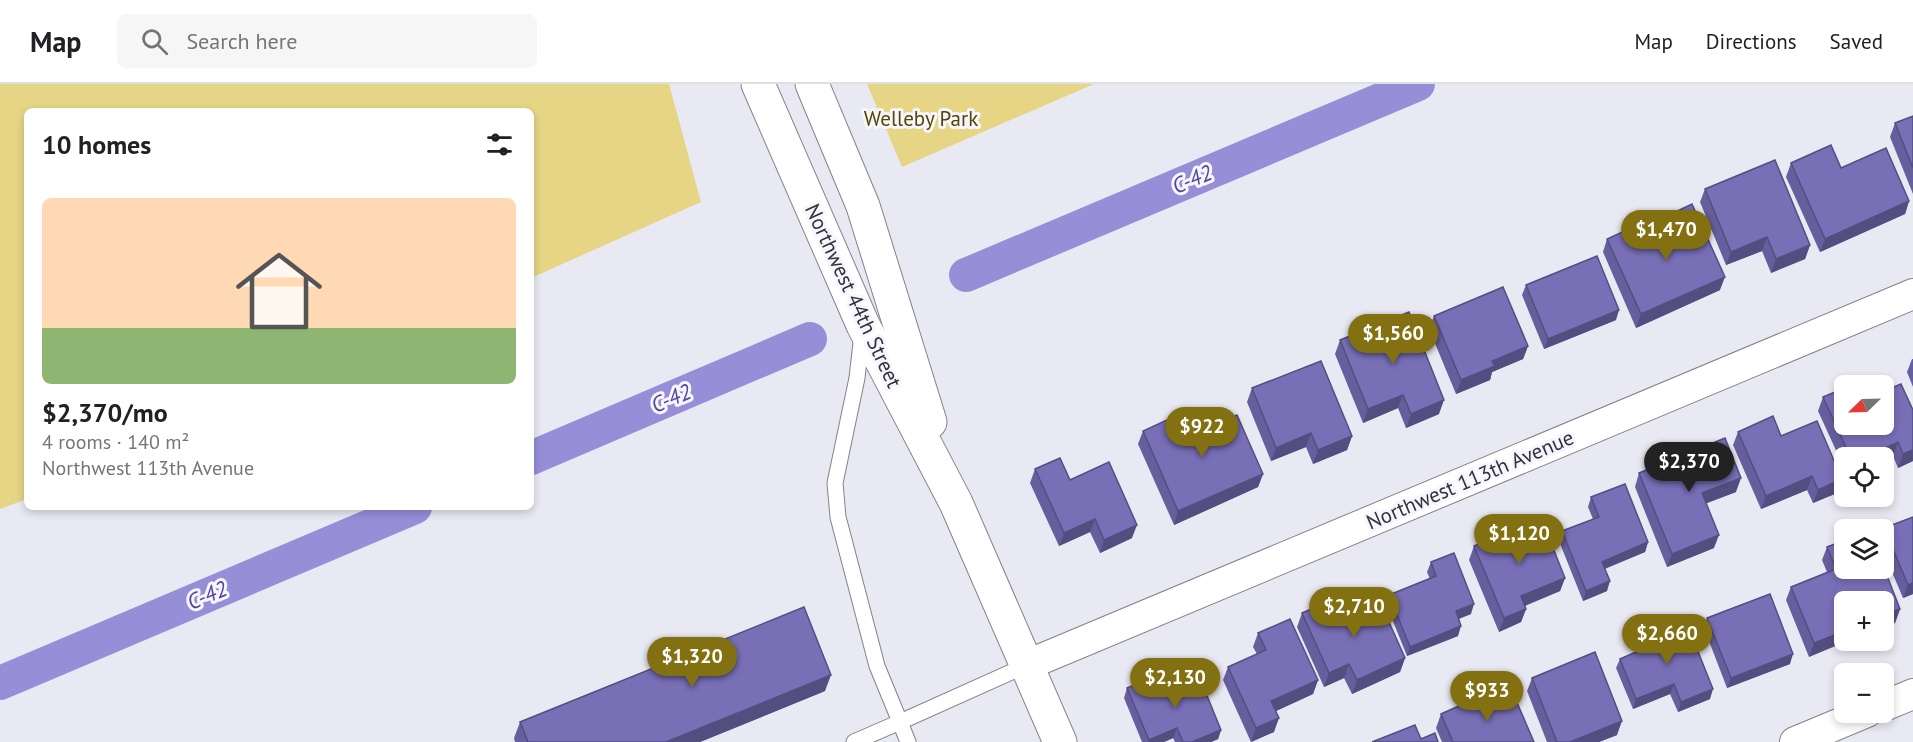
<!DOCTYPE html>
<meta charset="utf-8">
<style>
:root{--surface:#fff;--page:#f6f6f6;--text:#202124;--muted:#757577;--line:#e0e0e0;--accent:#837111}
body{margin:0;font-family:"PT Sans",sans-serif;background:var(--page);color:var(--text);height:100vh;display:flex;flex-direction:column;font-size:22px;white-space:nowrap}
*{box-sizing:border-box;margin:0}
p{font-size:20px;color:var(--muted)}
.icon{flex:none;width:33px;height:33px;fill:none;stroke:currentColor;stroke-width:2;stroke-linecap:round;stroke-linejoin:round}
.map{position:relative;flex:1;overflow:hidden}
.drawer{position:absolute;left:24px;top:24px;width:510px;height:402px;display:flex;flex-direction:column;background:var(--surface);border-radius:9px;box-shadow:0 3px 9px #0003}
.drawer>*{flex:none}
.needle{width:39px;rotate:247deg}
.tools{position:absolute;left:1834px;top:291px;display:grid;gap:12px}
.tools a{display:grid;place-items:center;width:60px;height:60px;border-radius:9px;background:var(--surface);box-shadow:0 3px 9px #0003;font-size:30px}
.price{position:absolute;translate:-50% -51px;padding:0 14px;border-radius:21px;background:var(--accent);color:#fff;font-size:20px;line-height:39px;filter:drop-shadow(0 2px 3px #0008)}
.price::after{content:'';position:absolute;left:50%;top:36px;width:18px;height:14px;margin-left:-9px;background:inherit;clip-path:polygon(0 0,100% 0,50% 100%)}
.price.selected{background:#222;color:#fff}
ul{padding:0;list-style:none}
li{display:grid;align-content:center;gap:12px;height:318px;padding:0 18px}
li+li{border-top:2px solid var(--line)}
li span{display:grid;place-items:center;height:186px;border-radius:9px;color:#555}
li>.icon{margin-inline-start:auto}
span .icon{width:108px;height:108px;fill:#fffc;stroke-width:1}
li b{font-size:26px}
h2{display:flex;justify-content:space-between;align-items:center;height:72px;padding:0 18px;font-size:26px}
header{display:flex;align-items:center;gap:36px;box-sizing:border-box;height:84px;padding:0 30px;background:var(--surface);border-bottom:2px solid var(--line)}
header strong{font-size:28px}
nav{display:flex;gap:33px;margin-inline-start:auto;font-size:21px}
.search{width:420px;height:54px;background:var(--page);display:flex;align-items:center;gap:15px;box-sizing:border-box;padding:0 21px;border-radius:9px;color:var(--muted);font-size:22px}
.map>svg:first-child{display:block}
.green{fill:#e6d584}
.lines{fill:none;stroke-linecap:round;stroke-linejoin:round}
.canal{stroke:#978ed8;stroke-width:34}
.service-casing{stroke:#83828c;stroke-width:17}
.minor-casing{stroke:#83828c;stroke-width:32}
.tertiary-casing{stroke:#83828c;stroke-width:35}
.service{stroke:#fff;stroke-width:15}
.minor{stroke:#fff;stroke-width:30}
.tertiary{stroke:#fff;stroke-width:33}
.wall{fill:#675f9d}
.shaded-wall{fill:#544e80}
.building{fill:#786fb7;stroke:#544e80;stroke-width:1.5}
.labels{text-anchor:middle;stroke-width:6;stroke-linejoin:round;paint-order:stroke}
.park-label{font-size:21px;fill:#544700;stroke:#f7f6ff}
.street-label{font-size:21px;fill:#323136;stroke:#f7f6ff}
.water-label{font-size:22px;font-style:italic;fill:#55449c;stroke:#f7f6ff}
</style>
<header>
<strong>Map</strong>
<div class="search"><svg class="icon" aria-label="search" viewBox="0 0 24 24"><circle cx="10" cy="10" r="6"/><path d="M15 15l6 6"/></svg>Search here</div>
<nav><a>Map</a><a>Directions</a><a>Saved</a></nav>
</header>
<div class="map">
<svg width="1913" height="658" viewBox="0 0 1913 658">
<rect width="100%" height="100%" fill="#e9e9f3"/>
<g class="green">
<path d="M 0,0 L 669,0 L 701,118 L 531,194 L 531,27 L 27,27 L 27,415 L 0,425 Z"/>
<path d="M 867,0 L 1094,0 L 902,83 Z"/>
</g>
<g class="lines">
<g class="canal">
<path d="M 966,191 L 1418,0"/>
<path d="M 531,374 L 810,255"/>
<path d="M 0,599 L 415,423"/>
</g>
<defs>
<g id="service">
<path d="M 862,250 L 857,294 L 835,399 L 838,433 L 877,582 L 900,638 L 1027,581"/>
<path d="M 854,658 L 900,638 L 908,658"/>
</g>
<g id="minor">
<path d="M 1027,581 L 1913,210"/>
<path d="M 1884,622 L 1913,610"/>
<path d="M 1795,658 L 1867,628"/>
</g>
<g id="tertiary">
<path d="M 758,0 L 863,241 L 956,419 L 1060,658"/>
<path d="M 812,0 L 863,122 L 930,338"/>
</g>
</defs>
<use href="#service" class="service-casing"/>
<use href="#minor" class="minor-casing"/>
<use href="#tertiary" class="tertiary-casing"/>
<use href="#service" class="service"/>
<use href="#minor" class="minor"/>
<use href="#tertiary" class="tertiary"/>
</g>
<g class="wall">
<path d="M 1913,32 L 1913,110 L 1890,53 L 1895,39 Z"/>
<path d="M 1791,79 L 1841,84 L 1909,117 L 1905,130 L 1820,168 L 1786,93 Z"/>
<path d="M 1705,105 L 1810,161 L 1805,175 L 1771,189 L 1762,167 L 1726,181 L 1700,118 Z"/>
<path d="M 1675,128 L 1720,206 L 1636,244 L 1603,168 L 1607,155 L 1657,157 L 1674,150 L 1670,142 Z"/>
<path d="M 1526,201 L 1616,236 L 1544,265 L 1522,211 Z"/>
<path d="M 1434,232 L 1528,262 L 1523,275 L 1492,288 L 1490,296 L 1456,310 L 1429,245 Z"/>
<path d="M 1340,256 L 1439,330 L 1406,344 L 1398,324 L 1363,339 L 1335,270 Z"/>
<path d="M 1912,275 L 1913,275 L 1913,303 L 1907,288 Z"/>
<path d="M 1252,304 L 1352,352 L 1347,366 L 1313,380 L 1306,363 L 1271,377 L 1247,318 Z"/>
<path d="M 1823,313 L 1884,340 L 1913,377 L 1898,384 L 1893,372 L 1884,376 L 1884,374 L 1845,374 L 1845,386 L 1818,327 Z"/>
<path d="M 1143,347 L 1263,390 L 1258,403 L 1174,441 L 1138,360 Z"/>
<path d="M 1738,348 L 1781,352 L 1842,395 L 1837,409 L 1813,419 L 1807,406 L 1761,425 L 1733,361 Z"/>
<path d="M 1035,385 L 1070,396 L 1132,454 L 1100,469 L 1090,448 L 1059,462 L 1030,399 Z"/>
<path d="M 1639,389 L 1736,408 L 1706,419 L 1714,464 L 1667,483 L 1635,403 Z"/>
<path d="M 1591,413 L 1648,458 L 1645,468 L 1605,485 L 1607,507 L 1583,517 L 1559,457 L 1562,447 L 1593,435 L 1588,423 Z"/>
<path d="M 1913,433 L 1913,510 L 1903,514 L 1884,469 L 1884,444 Z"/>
<path d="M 1474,462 L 1565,494 L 1560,507 L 1525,522 L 1526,525 L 1521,538 L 1499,548 L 1469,476 Z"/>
<path d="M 1827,463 L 1900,525 L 1895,539 L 1884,543 L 1884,518 L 1809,573 L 1786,516 L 1791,503 L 1827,488 L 1822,476 Z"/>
<path d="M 1431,478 L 1471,530 L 1459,535 L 1458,552 L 1407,572 L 1386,520 L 1389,511 L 1430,495 L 1427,488 Z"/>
<path d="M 1302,529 L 1346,533 L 1405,574 L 1400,588 L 1352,610 L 1344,594 L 1324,603 L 1297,543 Z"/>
<path d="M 1707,534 L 1790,580 L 1727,604 L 1704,544 Z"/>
<path d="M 1258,549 L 1318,596 L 1313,610 L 1276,627 L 1274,648 L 1251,658 L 1223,596 L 1228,583 L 1257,570 L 1253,563 Z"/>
<path d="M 1637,551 L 1667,554 L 1710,615 L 1678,628 L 1670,610 L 1633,625 L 1616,584 L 1620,575 L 1636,568 L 1634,561 Z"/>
<path d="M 1532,594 L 1617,651 L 1599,658 L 1547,658 L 1527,607 Z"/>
<path d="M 1127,604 L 1165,606 L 1221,646 L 1218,655 L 1211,658 L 1175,658 L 1173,654 L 1164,658 L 1142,658 L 1124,614 Z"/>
<path d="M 825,607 L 700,658 L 515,658 L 514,654 L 520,638 Z"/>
<path d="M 1496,622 L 1534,658 L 1442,658 L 1436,644 L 1441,630 Z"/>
</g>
<g class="shaded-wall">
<path d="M 1909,117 L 1905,130 L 1820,168 L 1825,155 Z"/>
<path d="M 1767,153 L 1762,167 L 1726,181 L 1731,168 Z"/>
<path d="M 1810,161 L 1805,175 L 1771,189 L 1776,175 Z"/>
<path d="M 1725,193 L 1720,206 L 1636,244 L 1641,230 Z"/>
<path d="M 1619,226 L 1616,236 L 1544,265 L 1548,255 Z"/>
<path d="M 1528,262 L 1523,275 L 1492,288 L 1490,296 L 1456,310 L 1461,296 L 1492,277 Z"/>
<path d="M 1403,311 L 1398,324 L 1363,339 L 1368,325 Z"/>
<path d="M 1444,316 L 1439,330 L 1406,344 L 1411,330 Z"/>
<path d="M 1311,349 L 1306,363 L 1271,377 L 1276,364 Z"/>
<path d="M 1352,352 L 1347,366 L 1313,380 L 1318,366 Z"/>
<path d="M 1898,358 L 1893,372 L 1884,376 L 1884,374 L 1864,374 Z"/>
<path d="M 1913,366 L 1913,377 L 1898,384 L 1903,370 Z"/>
<path d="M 1263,390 L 1258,403 L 1174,441 L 1178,427 Z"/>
<path d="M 1812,392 L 1807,406 L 1761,425 L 1766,412 Z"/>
<path d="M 1741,394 L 1736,408 L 1697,423 L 1702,409 Z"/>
<path d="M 1842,395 L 1837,409 L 1813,419 L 1818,406 Z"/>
<path d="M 1095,435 L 1090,448 L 1059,462 L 1064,449 Z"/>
<path d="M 1137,441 L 1132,454 L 1100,469 L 1104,456 Z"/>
<path d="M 1719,451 L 1714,464 L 1667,483 L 1672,470 Z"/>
<path d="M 1648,458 L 1645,468 L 1598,487 L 1602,478 Z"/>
<path d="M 1565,494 L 1560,507 L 1516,525 L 1521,512 Z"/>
<path d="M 1610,497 L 1607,507 L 1583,517 L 1586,507 Z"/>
<path d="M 1913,499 L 1913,510 L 1903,514 L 1908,501 Z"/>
<path d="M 1474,520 L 1471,530 L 1452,537 L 1456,527 Z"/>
<path d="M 1526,525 L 1521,538 L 1499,548 L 1504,534 Z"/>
<path d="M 1900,525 L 1895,539 L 1884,543 L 1884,531 Z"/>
<path d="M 1461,542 L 1458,552 L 1407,572 L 1410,563 Z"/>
<path d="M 1845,547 L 1845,556 L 1850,556 L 1809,573 L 1814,559 Z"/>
<path d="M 1793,570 L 1790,580 L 1727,604 L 1731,594 Z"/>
<path d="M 1405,574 L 1400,588 L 1352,610 L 1357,596 Z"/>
<path d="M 1349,580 L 1344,594 L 1324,603 L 1329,589 Z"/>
<path d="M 831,591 L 825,607 L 700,658 L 666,658 Z"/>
<path d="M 1318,596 L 1313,610 L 1267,631 L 1271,617 Z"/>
<path d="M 1674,600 L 1670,610 L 1633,625 L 1636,615 Z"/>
<path d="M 1713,605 L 1710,615 L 1678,628 L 1681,618 Z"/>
<path d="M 1279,634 L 1274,648 L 1251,658 L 1256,644 Z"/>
<path d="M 1622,637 L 1617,651 L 1599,658 L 1570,658 Z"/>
<path d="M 1177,644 L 1173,654 L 1164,658 L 1148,658 L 1149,656 Z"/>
<path d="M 1221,646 L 1218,655 L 1211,658 L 1192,658 Z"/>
</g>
<g class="building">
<path d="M 1913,32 L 1913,84 L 1895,39 Z"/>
<path d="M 1831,61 L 1841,84 L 1886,64 L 1909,117 L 1825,155 L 1791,79 Z"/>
<path d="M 1775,76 L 1810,161 L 1776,175 L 1767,153 L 1731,168 L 1705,105 Z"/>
<path d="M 1692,120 L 1725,193 L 1641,230 L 1607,155 L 1648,136 L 1657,157 L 1683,146 L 1675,128 Z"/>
<path d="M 1597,172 L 1619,226 L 1548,255 L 1526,201 Z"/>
<path d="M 1503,203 L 1528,262 L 1492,277 L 1495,282 L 1461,296 L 1434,232 Z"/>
<path d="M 1409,228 L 1444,316 L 1411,330 L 1403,311 L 1368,325 L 1340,256 Z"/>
<path d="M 1321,277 L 1352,352 L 1318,366 L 1311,349 L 1276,364 L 1252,304 Z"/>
<path d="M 1858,298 L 1859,302 L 1850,302 Z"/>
<path d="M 1901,300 L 1913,326 L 1913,366 L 1903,370 L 1898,358 L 1864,374 L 1851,374 L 1823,313 L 1845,304 L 1845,340 L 1884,340 L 1884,307 Z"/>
<path d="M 1184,328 L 1194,351 L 1237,331 L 1263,390 L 1178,427 L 1143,347 Z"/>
<path d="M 1773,332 L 1781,352 L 1817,337 L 1842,395 L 1818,406 L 1812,392 L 1766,412 L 1738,348 Z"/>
<path d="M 1725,354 L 1741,394 L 1702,409 L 1719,451 L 1672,470 L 1639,389 Z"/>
<path d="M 1060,374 L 1070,396 L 1109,378 L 1137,441 L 1104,456 L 1095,435 L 1064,449 L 1035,385 Z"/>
<path d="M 1625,400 L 1648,458 L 1602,478 L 1610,497 L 1586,507 L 1562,447 L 1599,433 L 1591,413 Z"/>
<path d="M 1913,433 L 1913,499 L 1908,501 L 1884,444 Z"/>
<path d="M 1541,434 L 1565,494 L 1521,512 L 1526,525 L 1504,534 L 1474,462 Z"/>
<path d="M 1845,456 L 1845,484 L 1884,484 L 1900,525 L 1884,531 L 1884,518 L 1845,518 L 1845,547 L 1814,559 L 1791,503 L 1836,485 L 1827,463 Z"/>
<path d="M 1454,469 L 1474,520 L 1456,527 L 1461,542 L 1410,563 L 1389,511 L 1436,492 L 1431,478 Z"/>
<path d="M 1770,510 L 1793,570 L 1731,594 L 1707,534 Z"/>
<path d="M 1337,514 L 1346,533 L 1380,518 L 1405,574 L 1357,596 L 1349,580 L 1329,589 L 1302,529 Z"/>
<path d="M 804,523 L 831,591 L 666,658 L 528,658 L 520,638 Z"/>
<path d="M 1290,535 L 1318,596 L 1271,617 L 1279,634 L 1256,644 L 1228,583 L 1266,566 L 1258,549 Z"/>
<path d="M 1662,541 L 1667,554 L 1689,545 L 1713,605 L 1681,618 L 1674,600 L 1636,615 L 1620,575 L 1643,565 L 1637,551 Z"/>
<path d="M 1595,568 L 1622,637 L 1570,658 L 1557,658 L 1532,594 Z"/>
<path d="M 1160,591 L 1165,606 L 1199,592 L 1221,646 L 1192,658 L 1183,658 L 1177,644 L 1149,656 L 1127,604 Z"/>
<path d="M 1490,608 L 1496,622 L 1515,614 L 1534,658 L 1453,658 L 1441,630 Z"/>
<path d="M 1415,641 L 1421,655 L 1435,649 L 1438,658 L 1372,658 Z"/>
</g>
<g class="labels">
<g class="park-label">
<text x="921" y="42">Welleby Park</text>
</g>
<g class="street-label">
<text transform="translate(853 212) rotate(65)" y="7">Northwest 44th Street</text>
<text transform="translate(1470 396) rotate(-23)" y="7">Northwest 113th Avenue</text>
</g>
<g class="water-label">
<text transform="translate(1192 95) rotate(-23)" y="8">C-42</text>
<text transform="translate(671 314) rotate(-23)" y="8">C-42</text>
<text transform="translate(207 511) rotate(-23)" y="8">C-42</text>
</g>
</g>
</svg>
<div class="tools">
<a><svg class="needle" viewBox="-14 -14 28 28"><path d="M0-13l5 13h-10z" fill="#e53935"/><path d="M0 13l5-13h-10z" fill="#757577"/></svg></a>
<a><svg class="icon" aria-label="locate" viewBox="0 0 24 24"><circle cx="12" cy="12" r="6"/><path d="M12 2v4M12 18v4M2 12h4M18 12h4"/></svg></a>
<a><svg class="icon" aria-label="layers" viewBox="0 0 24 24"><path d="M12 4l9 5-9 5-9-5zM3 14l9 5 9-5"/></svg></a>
<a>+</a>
<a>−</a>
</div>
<b class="price" style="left:1666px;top:177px">$1,470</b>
<b class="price" style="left:1393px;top:281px">$1,560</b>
<b class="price" style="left:1202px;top:374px">$922</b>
<b class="price selected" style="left:1689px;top:409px">$2,370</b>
<b class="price" style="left:1519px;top:481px">$1,120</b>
<b class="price" style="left:1354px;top:554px">$2,710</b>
<b class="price" style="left:1667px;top:581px">$2,660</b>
<b class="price" style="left:692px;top:604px">$1,320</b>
<b class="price" style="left:1175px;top:625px">$2,130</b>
<b class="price" style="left:1487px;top:638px">$933</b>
<section class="drawer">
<h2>10 homes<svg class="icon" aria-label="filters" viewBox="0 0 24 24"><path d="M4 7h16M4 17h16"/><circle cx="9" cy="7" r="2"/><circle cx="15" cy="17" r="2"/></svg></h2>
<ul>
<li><span style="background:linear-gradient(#ffd9b3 70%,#8fb573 0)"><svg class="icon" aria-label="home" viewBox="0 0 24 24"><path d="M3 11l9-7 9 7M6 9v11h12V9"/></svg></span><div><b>$2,370/mo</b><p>4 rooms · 140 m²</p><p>Northwest 113th Avenue</p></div></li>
</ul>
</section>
</div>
